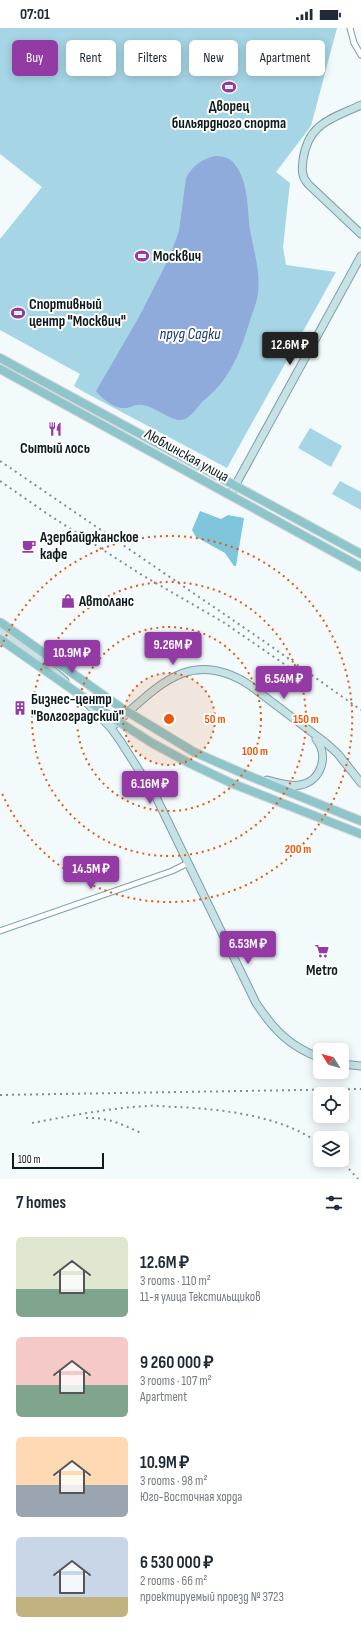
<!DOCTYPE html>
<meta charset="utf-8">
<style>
:root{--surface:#fff;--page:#f2f2f3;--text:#1f2937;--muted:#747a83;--accent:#933aa5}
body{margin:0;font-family:"Sofia Sans Condensed",sans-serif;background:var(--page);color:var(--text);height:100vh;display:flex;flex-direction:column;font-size:15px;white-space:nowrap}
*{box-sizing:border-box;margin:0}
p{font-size:13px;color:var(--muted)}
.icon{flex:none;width:22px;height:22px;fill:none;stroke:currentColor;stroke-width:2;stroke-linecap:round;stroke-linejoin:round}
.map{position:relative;height:1151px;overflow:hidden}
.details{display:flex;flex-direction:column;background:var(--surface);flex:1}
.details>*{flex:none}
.hud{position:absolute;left:12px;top:12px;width:337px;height:36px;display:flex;gap:8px}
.needle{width:26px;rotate:307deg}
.tools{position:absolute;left:313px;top:1015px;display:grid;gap:8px}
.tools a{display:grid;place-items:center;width:36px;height:36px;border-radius:6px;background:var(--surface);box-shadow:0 2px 10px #0003;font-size:20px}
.scale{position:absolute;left:12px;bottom:10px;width:92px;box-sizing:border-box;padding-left:4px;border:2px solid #0d1b1f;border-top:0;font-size:11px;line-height:14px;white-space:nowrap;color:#0d1b1f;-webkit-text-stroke:3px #fff;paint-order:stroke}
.price{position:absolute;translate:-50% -34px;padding:0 9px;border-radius:4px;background:var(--accent);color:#fff;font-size:13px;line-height:26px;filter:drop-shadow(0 1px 2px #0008)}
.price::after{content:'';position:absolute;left:50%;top:24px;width:12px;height:9px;margin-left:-6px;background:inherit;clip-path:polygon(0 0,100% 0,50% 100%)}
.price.selected{background:#222;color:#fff}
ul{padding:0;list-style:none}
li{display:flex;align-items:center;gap:12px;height:100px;padding:0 16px}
li span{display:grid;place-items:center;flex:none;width:112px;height:80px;border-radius:6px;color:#555}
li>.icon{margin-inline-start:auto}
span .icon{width:48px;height:48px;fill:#fffc;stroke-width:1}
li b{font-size:17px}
h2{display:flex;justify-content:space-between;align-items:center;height:48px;padding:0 16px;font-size:17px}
.pill{padding:0 14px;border-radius:6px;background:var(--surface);box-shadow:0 2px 10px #0003;font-size:14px;line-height:36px}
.pill.selected{background:var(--accent);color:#fff}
.status{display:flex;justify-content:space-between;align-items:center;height:28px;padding:0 20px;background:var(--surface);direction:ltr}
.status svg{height:11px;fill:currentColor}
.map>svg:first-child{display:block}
.green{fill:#a6d5e5}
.forest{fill:#7fc5dc}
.water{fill:#8fabdc}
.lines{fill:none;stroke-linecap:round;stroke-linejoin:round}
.street-casing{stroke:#7b9fab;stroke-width:7}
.secondary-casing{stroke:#7b9fab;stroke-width:9}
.primary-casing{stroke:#d3d6d7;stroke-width:10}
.street{stroke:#fff;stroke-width:5}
.secondary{stroke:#c6e2e4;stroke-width:7}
.primary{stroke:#8dc5ca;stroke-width:8}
.rail{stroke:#828d90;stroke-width:2;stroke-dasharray:2 4;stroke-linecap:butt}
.primary-bridge-casing{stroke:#d3d6d7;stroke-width:10;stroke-linecap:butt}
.primary-bridge{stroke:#8dc5ca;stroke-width:8}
.ring{fill:none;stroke:#e8590c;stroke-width:2;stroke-dasharray:2 4}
.labels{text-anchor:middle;stroke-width:4;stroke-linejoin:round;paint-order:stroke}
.poi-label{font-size:15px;font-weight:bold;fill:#0d1b1f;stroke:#fff;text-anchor:start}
.street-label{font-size:15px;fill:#0d1b1f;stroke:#fff}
.water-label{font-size:16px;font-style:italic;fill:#183973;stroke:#fff}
.centre{fill:#e8590c;stroke:#fff;stroke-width:2}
.ring-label{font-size:12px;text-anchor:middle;font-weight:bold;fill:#e8590c;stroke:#fff;stroke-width:4;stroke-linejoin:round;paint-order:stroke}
</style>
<div class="status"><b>07:01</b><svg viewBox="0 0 49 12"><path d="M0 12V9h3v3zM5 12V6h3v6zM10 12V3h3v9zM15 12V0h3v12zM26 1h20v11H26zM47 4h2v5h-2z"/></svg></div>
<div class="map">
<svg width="361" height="1151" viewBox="0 0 361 1151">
<rect width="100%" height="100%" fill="#f2fafc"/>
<g class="green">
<path d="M 0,0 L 337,0 L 311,98 L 276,144 L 290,155 L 283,219 L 286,237 L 336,244 L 227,440 L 84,364 L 74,358 L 80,346 L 0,302 L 0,211 L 42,159 L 0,126 Z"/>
<path d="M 310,400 L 342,418 L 331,439 L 298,420 Z"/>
<path d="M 340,453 L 361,464 L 361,482 L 332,466 Z"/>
</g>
<path class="forest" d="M 200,483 L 221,491 L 228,487 L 244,490 L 236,538 L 234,538 L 225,525 L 196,509 L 192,502 Z"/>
<path class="water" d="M 215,128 C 221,128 227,129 232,133 C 249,151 247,179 250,202 C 254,225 262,247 257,271 C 254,282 250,291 247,302 C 241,321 234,338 222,354 C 217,361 210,367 203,373 C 197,379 190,392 180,392 C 174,393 154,380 147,378 C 133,374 134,380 124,380 C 115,381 101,370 96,363 L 139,289 L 170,228 L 179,203 L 186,150 C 192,138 202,131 215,128 Z"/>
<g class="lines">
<defs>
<g id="street">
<path d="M 350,0 L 354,15 L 361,27"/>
<path d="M 0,903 L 172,843 L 188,835"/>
</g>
<g id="secondary">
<path d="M 361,77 C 331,91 308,95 303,132 C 302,141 301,148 308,156 L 361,206"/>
<path d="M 230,467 L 361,228"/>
<path d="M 0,603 L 33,626 L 65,653"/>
<path d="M 86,674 L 111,700 L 121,714 L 156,769 L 256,975 C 274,1002 289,1018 320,1030"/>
<path d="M 114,697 C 158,658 191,618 251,658 L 326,715 L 338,726 L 361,755"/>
<path d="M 267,752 C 277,755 290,759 300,757 C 322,753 329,727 316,711"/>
<path d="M 342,1036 L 361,1038"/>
</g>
<g id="primary">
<path d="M 0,330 L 361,526"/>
<path d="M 0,341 L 361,539"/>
<path d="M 194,724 L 242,745 L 361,793"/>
<path d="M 189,735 L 231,755 L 361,806"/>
</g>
</defs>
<use href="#street" class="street-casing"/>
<use href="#secondary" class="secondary-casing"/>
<use href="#primary" class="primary-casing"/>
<use href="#street" class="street"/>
<use href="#secondary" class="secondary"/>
<use href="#primary" class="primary"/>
<g class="rail">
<path d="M 0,433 L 265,614 L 361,682"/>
<path d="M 0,453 L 49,487 L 142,547 L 223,594 L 309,653"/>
<path d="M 0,1067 L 361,1061"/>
<path d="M 86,1090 C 108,1089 124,1097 143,1106"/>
<path d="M 32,1095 C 70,1088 109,1080 147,1078 C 157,1077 167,1079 177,1079 C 222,1081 283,1088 320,1116"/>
<path d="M 341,1132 L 358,1151"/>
</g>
<defs>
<g id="primary-bridge">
<path d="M 0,594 L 123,681 L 194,724"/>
<path d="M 0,611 L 116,692 L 152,715 L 189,735"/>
</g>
</defs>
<use href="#primary-bridge" class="primary-bridge-casing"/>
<use href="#primary-bridge" class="primary-bridge"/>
</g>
<circle cx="169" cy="691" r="46" fill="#e8590c" fill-opacity=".12"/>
<g class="ring">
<circle cx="169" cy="691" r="46"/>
<circle cx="169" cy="691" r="92"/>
<circle cx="169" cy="691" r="137"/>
<path d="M1 619A183 183 0 1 1 1 763"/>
</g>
<defs>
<symbol id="stadium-bare" viewBox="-9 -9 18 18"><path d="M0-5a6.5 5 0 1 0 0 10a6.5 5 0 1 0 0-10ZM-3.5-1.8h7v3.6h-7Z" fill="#933aa5" stroke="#fff" stroke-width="2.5" paint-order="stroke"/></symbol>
<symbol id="restaurant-bare" viewBox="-9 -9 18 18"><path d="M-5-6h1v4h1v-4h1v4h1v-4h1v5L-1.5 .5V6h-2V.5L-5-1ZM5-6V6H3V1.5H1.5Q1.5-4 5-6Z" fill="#933aa5" stroke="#fff" stroke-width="2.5" paint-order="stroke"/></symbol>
<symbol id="cafe-bare" viewBox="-9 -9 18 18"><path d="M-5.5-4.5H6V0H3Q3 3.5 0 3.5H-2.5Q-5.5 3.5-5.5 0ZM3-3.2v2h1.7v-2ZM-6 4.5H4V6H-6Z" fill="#933aa5" stroke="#fff" stroke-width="2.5" paint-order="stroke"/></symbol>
<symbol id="shop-bare" viewBox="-9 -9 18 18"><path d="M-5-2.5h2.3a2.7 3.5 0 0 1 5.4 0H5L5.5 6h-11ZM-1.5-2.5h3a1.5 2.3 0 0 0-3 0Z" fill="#933aa5" stroke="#fff" stroke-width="2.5" paint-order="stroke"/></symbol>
<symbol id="building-bare" viewBox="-9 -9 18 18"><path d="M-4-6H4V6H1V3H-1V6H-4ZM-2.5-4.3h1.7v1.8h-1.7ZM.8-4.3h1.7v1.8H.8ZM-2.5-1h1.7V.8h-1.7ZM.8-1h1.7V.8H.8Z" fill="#933aa5" stroke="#fff" stroke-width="2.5" paint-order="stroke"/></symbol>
<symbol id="supermarket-bare" viewBox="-9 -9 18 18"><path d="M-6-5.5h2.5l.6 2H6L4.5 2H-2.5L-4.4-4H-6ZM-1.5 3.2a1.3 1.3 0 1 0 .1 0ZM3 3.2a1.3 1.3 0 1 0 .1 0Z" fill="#933aa5" stroke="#fff" stroke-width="2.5" paint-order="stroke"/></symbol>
</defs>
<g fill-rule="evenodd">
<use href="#stadium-bare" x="219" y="49" width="20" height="20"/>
<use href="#stadium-bare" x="132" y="218" width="20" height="20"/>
<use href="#stadium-bare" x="8" y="275" width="20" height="20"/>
<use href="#restaurant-bare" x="45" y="391" width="20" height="20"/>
<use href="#cafe-bare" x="19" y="508" width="20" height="20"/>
<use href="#shop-bare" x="58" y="563" width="20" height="20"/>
<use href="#building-bare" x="10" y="670" width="20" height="20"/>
<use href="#supermarket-bare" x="312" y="913" width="20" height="20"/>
</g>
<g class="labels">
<g class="poi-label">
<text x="229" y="83" text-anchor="middle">Дворец<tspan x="229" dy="17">бильярдного спорта</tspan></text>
<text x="153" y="233">Москвич</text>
<text x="29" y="281">Спортивный<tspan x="29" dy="17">центр "Москвич"</tspan></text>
<text x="55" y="425" text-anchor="middle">Сытый лось</text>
<text x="40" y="514">Азербайджанское<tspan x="40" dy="17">кафе</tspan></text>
<text x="79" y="578">Автоланс</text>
<text x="31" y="676">Бизнес-центр<tspan x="31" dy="17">"Волгоградский"</tspan></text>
<text x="322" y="947" text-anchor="middle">Metro</text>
</g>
<g class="street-label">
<text transform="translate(187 427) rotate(29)" y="5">Люблинская улица</text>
</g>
<g class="water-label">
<text x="190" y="311">пруд Садки</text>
</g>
</g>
<circle cx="169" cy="691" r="6" class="centre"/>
<g class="ring-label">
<text x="215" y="695">50 m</text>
<text x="306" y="695">150 m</text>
<text x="255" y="727">100 m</text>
<text x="298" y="825">200 m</text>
</g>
</svg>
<div class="tools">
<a><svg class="needle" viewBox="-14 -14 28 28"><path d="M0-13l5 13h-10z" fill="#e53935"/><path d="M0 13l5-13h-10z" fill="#747a83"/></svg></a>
<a><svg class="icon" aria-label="locate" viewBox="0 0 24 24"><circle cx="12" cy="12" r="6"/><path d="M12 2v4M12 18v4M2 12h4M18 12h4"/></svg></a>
<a><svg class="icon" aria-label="layers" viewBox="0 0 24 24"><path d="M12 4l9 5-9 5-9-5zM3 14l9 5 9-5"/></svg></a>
</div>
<div class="scale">100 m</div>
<b class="price selected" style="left:290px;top:338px">12.6M ₽</b>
<b class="price" style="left:173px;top:638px">9.26M ₽</b>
<b class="price" style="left:72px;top:646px">10.9M ₽</b>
<b class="price" style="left:284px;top:672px">6.54M ₽</b>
<b class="price" style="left:150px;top:777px">6.16M ₽</b>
<b class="price" style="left:91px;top:862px">14.5M ₽</b>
<b class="price" style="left:248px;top:937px">6.53M ₽</b>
<div class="hud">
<a class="pill selected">Buy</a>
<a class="pill">Rent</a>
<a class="pill">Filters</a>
<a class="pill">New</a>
<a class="pill">Apartment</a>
</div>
</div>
<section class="details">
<h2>7 homes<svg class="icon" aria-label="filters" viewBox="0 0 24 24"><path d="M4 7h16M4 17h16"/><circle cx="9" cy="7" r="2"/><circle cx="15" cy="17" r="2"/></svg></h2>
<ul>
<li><span style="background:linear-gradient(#dfe7d0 65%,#7fa58c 0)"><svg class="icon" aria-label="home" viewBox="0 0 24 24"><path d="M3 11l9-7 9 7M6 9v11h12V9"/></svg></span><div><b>12.6M ₽</b><p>3 rooms · 110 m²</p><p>11-я улица Текстильщиков</p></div></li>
<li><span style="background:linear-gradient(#f6c9c9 60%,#7fa58c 0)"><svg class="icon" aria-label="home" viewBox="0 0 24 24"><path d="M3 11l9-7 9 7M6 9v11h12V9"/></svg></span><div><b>9 260 000 ₽</b><p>3 rooms · 107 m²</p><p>Apartment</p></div></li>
<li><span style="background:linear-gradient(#ffd9b3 60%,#9aa5b1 0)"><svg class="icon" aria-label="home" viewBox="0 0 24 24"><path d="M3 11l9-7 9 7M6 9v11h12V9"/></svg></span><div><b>10.9M ₽</b><p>3 rooms · 98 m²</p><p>Юго-Восточная хорда</p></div></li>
<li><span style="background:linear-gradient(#c9d6e8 75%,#c2b280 0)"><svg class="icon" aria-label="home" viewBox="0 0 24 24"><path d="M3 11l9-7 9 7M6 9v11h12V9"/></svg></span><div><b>6 530 000 ₽</b><p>2 rooms · 66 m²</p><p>проектируемый проезд № 3723</p></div></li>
</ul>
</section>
